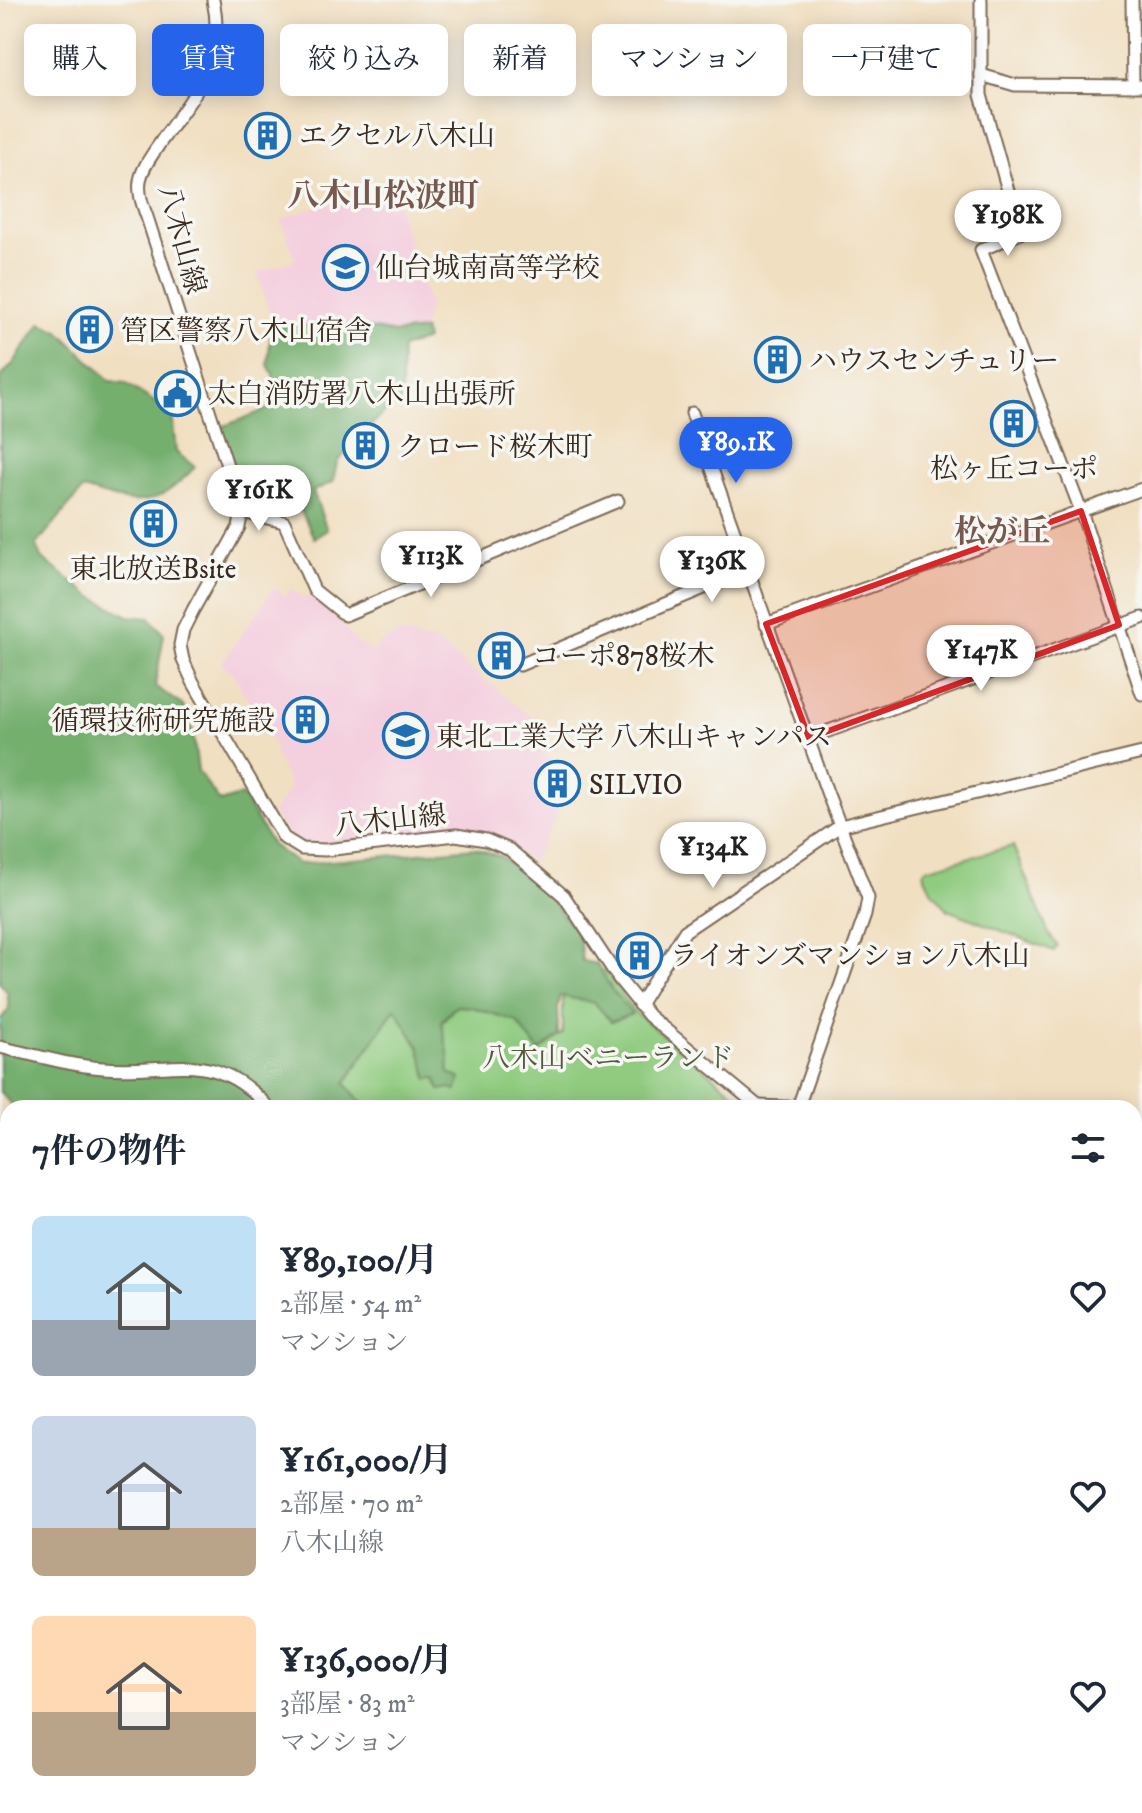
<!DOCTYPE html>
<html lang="ja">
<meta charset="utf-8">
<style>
:root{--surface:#fff;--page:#f2f2f3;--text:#1f2937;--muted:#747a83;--accent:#2563eb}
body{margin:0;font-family:"IM FELL DW Pica","Noto Serif JP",serif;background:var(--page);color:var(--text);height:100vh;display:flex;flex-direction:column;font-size:30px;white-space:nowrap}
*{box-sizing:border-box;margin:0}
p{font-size:26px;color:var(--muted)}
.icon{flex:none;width:44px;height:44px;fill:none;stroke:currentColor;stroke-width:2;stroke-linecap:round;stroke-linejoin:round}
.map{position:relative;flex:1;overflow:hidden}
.drawer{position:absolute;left:0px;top:1100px;width:1142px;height:714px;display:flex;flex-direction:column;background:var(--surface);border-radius:24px 24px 0 0;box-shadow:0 4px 20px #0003}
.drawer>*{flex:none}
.top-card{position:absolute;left:24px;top:24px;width:1094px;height:72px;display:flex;gap:16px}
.price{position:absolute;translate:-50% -68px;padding:0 18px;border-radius:28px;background:#fff;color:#222;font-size:26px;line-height:52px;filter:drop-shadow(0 2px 4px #0008)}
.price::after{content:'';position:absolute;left:50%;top:48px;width:24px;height:18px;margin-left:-12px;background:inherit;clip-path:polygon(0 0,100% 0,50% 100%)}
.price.on{background:var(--accent);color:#fff}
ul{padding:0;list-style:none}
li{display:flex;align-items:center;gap:24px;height:200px;padding:0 32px}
li span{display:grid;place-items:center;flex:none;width:224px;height:160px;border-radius:12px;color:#555}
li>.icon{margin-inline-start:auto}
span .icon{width:96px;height:96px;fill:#fffc;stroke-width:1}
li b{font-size:34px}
h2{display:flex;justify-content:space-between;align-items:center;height:96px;padding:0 32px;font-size:34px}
.tag{padding:0 28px;border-radius:12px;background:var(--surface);box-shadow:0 4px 20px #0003;font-size:28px;line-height:72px}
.tag.on{background:var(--accent);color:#fff}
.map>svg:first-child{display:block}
.built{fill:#f4cfde}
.green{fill:#90cb80;stroke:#667a4f;stroke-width:2}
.forest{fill:#74af6e;stroke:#586c46;stroke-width:2}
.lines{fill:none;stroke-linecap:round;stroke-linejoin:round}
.stream{stroke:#59bfd7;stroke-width:2}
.secondary-casing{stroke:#7b6957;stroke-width:15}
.secondary{stroke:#fff;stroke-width:11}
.marked{fill:#d62828;fill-opacity:0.2;stroke:#d62828;stroke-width:6;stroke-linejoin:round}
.labels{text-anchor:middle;stroke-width:7;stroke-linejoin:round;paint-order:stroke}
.poi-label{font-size:28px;fill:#3b2a1e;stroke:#f6f6f2;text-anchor:start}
.street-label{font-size:28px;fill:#3b2a1e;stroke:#f6f6f2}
.park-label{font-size:28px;fill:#545a3b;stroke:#f6f6f2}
.quarter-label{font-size:32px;font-weight:bold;fill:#77594f;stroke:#f6f6f2}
</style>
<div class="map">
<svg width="1142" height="1813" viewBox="0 0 1142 1813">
<rect width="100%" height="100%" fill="#f6f6f2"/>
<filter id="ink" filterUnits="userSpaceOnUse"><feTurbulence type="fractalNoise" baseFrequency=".0125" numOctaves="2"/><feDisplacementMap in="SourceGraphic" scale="16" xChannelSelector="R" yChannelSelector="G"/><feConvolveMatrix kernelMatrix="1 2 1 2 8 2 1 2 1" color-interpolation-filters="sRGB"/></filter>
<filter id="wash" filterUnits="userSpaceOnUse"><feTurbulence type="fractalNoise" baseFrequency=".006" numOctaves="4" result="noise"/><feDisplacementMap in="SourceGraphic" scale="32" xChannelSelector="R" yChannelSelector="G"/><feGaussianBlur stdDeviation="1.8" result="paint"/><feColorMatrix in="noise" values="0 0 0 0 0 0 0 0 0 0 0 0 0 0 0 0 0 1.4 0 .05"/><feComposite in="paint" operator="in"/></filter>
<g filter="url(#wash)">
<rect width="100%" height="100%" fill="#f1dfc1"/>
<g class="built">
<path d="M 390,183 L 429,305 L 422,330 L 408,337 L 278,338 L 257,273 L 295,260 L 281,219 Z"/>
<path d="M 274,588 L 285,596 L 292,589 L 300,596 L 306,598 L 312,595 L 340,621 L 354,640 L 372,652 L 380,643 L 400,633 L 436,642 L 540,724 L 541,753 L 573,781 L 533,862 L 508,844 L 457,830 L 417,831 L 356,842 L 312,845 L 291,838 L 272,813 L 290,788 L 275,753 L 275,747 L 233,673 L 221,664 Z"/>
<path d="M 8,1662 L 8,1806 L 35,1806 L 30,1813 L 0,1813 L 0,1667 Z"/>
<path d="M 61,1806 L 194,1806 L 196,1813 L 56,1813 Z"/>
</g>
<g class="green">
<path d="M 1013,846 L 1048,932 L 1057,945 L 1054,951 L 948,910 L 932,891 L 923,873 L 925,869 Z"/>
<path d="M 604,970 L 636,1013 L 740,1098 L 738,1108 L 366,1108 L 345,1084 L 395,1008 L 419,1047 L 456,1006 L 472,1007 L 516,1021 L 539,1051 L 563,1034 L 563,994 Z"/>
</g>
<g class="forest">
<path d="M 41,323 L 59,331 L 110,381 L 125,383 L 172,413 L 176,452 L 195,467 C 153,511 138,506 83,489 L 36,545 L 41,558 L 91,596 L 128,616 L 150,618 L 164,634 L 155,686 L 183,706 L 193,733 L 198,771 L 220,802 L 242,795 L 272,845 L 298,864 L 475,848 L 502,857 L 547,894 L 579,936 L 582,961 L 597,964 L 612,990 L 632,1014 L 611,1022 L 595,1003 L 561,996 L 558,1008 L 559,1036 L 539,1051 L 516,1021 L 472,1007 L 456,1006 L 441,1021 L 448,1052 L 449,1073 L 461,1079 L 456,1091 L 451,1088 L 440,1090 L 436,1078 L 428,1079 L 419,1047 L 395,1008 L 345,1083 L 366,1108 L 14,1108 L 0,1092 L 0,1020 L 9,1009 L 7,992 L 0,983 L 0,378 L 12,365 Z"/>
<path d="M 271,325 L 353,325 L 395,333 L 424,330 L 426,340 L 402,348 L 401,400 L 379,417 L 337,462 L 333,482 L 313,491 L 327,530 L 314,538 L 290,488 L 272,488 L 244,500 L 221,427 L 273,407 L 273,374 L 268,365 Z"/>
<path d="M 0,1134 L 8,1141 L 8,1662 L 0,1667 Z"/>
<path d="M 1134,1525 L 1142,1527 L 1142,1539 L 1136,1548 L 1142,1552 L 1142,1813 L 269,1813 L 277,1806 L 1134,1806 Z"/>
</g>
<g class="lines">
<g class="stream">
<path d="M 0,1021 L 0,1024"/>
<path d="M 0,1122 L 8,1130"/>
<path d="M 424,1806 L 425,1813"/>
<path d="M 1051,1813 L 1052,1806"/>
</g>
</g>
</g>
<g filter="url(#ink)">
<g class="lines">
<defs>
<g id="secondary">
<path d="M 213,0 C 227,63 193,95 160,143 C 152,155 142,168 140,181 C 138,194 143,206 147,217 L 242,512 L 239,527 L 193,610 L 183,630 L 180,645 L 183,660 L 193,682 L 284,838 L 302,849 L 325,850 L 456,835 L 486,840 L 510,850 L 564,896 L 619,979 L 649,1016 L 758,1106"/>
<path d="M 981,0 L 981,95 L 1020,233 L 981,250 L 1081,511 L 1142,694"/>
<path d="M 1132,0 L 1133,86"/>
<path d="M 981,75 L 1015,85 L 1142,86"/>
<path d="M 692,413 L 827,792 L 868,898 L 865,915 L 798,1107"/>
<path d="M 242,512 L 284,522 L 314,590 L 345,615 L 618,501"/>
<path d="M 766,624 L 1142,489"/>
<path d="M 520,665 L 747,570"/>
<path d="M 809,738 L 1142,618"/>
<path d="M 639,1005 L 685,931 L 840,826 L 1142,753"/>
<path d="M 0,1047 C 34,1055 68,1065 103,1068 C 174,1074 212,1045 269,1108"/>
<path d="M 758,1106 L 812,1108"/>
<path d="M 1134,1220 L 1142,1223"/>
<path d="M 1134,1337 L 1142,1340"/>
<path d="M 0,1359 L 8,1371"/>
<path d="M 43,1813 L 48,1806"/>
</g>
</defs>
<use href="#secondary" class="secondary-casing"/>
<use href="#secondary" class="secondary"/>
</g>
</g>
<path class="marked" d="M 1081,511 L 1119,625 L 809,738 L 766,624 Z"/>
<defs>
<symbol id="building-ring" viewBox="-11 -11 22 22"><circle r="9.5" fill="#f6f6f2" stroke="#1f6fb2" stroke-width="1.5"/><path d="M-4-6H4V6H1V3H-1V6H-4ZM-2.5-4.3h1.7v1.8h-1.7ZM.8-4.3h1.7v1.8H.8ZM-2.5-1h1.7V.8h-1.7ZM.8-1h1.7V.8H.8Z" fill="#1f6fb2"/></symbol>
<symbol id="school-ring" viewBox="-11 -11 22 22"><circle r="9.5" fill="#f6f6f2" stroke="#1f6fb2" stroke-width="1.5"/><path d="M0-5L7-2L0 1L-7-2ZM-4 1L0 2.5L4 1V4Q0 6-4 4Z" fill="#1f6fb2"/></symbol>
<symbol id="civic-ring" viewBox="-11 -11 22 22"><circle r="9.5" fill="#f6f6f2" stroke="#1f6fb2" stroke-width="1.5"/><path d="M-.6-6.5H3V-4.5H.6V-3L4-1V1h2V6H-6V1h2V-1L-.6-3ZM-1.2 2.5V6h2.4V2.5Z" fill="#1f6fb2"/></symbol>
<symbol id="university-ring" viewBox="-11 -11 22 22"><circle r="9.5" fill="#f6f6f2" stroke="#1f6fb2" stroke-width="1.5"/><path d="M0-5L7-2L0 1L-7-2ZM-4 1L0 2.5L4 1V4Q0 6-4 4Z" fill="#1f6fb2"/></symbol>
</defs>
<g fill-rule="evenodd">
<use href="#building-ring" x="242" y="110" width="51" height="51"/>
<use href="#school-ring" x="320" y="242" width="51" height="51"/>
<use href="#building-ring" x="64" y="304" width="51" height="51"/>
<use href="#building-ring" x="752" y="334" width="51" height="51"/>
<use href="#civic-ring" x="152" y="368" width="51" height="51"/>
<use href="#building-ring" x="988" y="398" width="51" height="51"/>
<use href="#building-ring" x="340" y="420" width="51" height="51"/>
<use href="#building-ring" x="128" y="498" width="51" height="51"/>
<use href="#building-ring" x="476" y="630" width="51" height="51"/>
<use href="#building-ring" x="280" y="694" width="51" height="51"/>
<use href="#university-ring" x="380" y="710" width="51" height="51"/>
<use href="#building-ring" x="532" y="758" width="51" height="51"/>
<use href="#building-ring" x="614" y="930" width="51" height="51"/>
</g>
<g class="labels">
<g class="poi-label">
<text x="299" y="145">エクセル八木山</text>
<text x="376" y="277">仙台城南高等学校</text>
<text x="120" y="340">管区警察八木山宿舎</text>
<text x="809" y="370">ハウスセンチュリー</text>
<text x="208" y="403">太白消防署八木山出張所</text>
<text x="397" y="456">クロード桜木町</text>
<text x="1014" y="478" text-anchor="middle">松ヶ丘コーポ</text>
<text x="153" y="578" text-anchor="middle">東北放送Bsite</text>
<text x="532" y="665">コーポ878桜木</text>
<text x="275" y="730" text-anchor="end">循環技術研究施設</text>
<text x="436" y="746">東北工業大学 八木山キャンパス</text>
<text x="589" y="794">SILVIO</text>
<text x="670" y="965">ライオンズマンション八木山</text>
</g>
<g class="street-label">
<text transform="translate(183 239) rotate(75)" y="10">八木山線</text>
<text transform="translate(390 819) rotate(-6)" y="10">八木山線</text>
</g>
<g class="park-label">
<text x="608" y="1067">八木山ベニーランド</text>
</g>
<g class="quarter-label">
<text x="383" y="206">八木山松波町</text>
<text x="1002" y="542">松が丘</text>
</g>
</g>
</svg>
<b class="price" style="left:1008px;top:258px">¥198K</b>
<b class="price on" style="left:736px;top:485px">¥89.1K</b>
<b class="price" style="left:259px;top:533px">¥161K</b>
<b class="price" style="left:431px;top:599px">¥113K</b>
<b class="price" style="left:712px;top:604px">¥136K</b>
<b class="price" style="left:981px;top:693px">¥147K</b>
<b class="price" style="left:713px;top:890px">¥134K</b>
<div class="top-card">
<a class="tag">購入</a>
<a class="tag on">賃貸</a>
<a class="tag">絞り込み</a>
<a class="tag">新着</a>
<a class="tag">マンション</a>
<a class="tag">一戸建て</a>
</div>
<section class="drawer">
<h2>7件の物件<svg class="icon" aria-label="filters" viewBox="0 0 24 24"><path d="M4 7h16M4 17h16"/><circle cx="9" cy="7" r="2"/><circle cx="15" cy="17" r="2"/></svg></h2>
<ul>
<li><span style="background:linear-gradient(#bfe0f5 65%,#9aa5b1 0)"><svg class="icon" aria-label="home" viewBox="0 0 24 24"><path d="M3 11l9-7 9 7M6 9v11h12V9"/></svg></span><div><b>¥89,100/月</b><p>2部屋 · 54 m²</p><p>マンション</p></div><svg class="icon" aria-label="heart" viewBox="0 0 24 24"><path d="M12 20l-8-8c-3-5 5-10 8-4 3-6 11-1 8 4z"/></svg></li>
<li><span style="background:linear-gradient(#c9d6e8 70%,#b9a48a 0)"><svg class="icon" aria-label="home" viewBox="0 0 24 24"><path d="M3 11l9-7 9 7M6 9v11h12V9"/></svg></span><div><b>¥161,000/月</b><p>2部屋 · 70 m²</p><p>八木山線</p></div><svg class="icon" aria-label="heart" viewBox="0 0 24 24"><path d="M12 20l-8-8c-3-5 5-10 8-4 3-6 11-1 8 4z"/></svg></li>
<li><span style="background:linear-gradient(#ffd9b3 60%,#b9a48a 0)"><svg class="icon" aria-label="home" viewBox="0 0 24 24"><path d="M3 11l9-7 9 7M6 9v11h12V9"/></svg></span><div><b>¥136,000/月</b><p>3部屋 · 83 m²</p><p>マンション</p></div><svg class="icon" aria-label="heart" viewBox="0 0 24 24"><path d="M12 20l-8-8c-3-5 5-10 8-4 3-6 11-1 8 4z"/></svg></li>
</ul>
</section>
</div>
